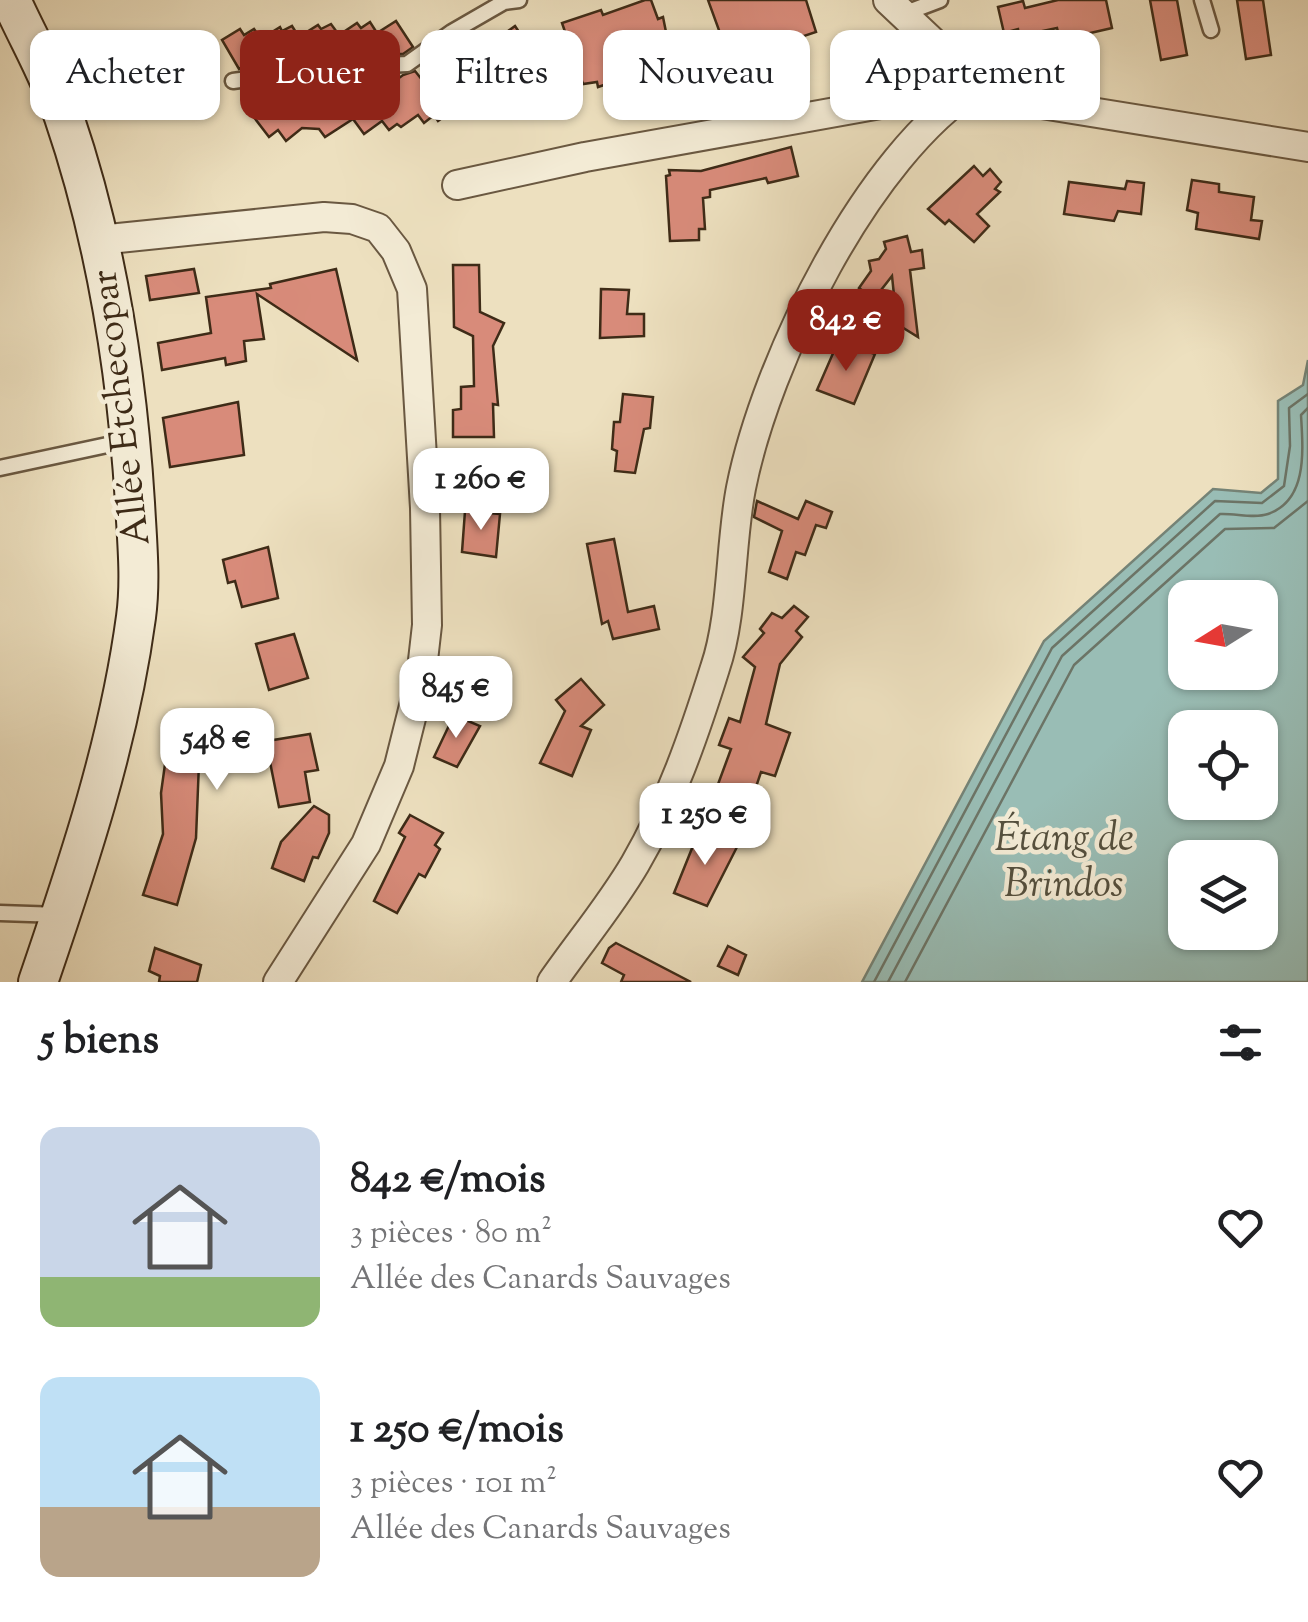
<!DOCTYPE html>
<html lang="fr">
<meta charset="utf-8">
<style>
:root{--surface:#fff;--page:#f6f6f6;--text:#202124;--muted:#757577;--accent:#8f2418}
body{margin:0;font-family:"Sorts Mill Goudy",serif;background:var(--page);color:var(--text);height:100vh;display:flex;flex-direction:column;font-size:38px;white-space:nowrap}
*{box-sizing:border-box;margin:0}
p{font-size:32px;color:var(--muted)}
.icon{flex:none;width:55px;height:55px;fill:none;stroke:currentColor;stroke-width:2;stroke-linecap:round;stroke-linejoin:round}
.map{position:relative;height:982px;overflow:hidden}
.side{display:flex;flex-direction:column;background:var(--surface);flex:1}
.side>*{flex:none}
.guide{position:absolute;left:30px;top:30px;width:1250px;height:90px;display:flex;gap:20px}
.needle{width:65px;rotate:259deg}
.tools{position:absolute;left:1168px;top:580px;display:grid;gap:20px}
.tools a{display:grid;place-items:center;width:110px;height:110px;border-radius:20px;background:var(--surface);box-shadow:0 2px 8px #0004;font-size:50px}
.price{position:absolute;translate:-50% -85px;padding:0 22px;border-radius:20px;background:#fff;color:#222;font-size:32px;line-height:65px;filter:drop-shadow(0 2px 5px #0008)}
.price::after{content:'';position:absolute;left:50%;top:60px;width:30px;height:22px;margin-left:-15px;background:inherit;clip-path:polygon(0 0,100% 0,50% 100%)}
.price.selected{background:var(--accent);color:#fff}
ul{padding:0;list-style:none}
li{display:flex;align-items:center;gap:30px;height:250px;padding:0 40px}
li span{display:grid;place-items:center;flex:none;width:280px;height:200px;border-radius:20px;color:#555}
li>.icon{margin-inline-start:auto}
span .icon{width:120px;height:120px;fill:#fffc;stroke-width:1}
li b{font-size:42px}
h2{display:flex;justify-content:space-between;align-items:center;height:120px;padding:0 40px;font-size:42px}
.chip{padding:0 35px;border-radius:20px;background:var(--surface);box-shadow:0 2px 8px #0004;font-size:35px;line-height:90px}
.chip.selected{background:var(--accent);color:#fff}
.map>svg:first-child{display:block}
.water{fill:#99bdb5;stroke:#758376;stroke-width:2.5;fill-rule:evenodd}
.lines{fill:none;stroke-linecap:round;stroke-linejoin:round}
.shore{stroke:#6c7466;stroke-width:2.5}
.building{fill:#d88b7a;stroke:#3e2b17;stroke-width:2.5}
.lane-casing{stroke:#6a5841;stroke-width:19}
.street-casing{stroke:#6a5841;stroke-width:32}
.secondary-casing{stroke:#3e2b17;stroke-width:42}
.lane{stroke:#f3ebd5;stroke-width:14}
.street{stroke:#f3ebd5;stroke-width:28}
.secondary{stroke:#f3ebd5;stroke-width:38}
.labels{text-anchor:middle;stroke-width:9;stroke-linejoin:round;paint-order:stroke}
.street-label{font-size:38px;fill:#3e2b17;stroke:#f3ebd5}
.water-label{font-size:40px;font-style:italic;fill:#55503e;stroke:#f3ebd5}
</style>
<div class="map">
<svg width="1308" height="982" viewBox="0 0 1308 982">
<rect width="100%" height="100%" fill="#ede0bf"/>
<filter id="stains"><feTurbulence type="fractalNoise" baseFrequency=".002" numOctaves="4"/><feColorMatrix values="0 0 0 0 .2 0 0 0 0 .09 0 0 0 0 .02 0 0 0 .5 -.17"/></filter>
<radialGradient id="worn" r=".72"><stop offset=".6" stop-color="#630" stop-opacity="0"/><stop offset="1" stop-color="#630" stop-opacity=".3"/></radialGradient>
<path class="water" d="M 1308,360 L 1308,982 L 862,982 L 1044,641 L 1213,489 L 1261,493 L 1278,479 L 1278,401 L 1303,385 ZM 1185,598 L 1260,598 L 1260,672 L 1185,672 ZM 1185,728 L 1260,728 L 1260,802 L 1185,802 ZM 1185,858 L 1260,858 L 1260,932 L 1185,932 Z"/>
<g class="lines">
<g class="shore">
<path d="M 874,982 L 1052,648 L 1215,501 L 1262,503 L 1284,486 L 1290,446 L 1289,408 L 1308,394"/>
<path d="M 888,982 L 1062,656 L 1220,514 C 1235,513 1254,519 1268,514 C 1308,500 1303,450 1301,415 L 1308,408"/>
<path d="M 905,982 L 1074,665 L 1225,529 L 1274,528 L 1308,501"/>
</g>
</g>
<g class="building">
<path d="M 645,0 L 651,0 L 658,19 L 663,17 L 672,62 L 598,87 L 597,82 L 583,84 L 562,23 L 601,10 L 603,15 Z"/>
<path d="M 708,0 L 806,0 L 816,32 L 741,57 L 740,51 L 728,55 Z"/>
<path d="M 1058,0 L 1106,0 L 1112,28 L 1060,40 L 1057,28 L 1019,36 L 1018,29 L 1004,33 L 998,7 L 1023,1 L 1025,8 Z"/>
<path d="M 1150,0 L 1177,0 L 1187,55 L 1161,60 Z"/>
<path d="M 1237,0 L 1263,0 L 1271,55 L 1246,59 Z"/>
<path d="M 396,21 L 413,47 L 403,54 L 390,54 L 384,46 L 368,55 L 351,56 L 345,47 L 329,57 L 313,59 L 299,37 L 318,25 L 321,29 L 331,24 L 339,35 L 357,23 L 361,28 L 370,22 L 377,33 Z"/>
<path d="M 292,26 L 307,50 L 284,63 L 277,64 L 268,51 L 239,69 L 222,40 L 240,29 L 244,35 L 254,29 L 261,39 L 280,27 L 282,31 Z"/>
<path d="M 515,26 L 527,44 L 531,41 L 557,78 L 521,105 L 516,98 L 504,107 L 498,93 L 500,75 L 482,50 Z"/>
<path d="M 415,71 L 427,86 L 435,80 L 456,108 L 438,121 L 434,115 L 424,123 L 418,115 L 401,127 L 397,124 L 389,130 L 382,121 L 364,134 L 353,119 L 325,137 L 319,129 L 302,128 L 286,141 L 278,130 L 269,137 L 253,116 L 281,95 L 290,107 L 319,88 L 330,104 L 357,85 L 368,101 L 403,75 Z"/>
<path d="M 791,147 L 798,176 L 768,183 L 766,178 L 710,190 L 710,197 L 703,198 L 705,229 L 699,229 L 699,240 L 670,241 L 666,176 L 670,175 L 669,170 L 701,171 Z"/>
<path d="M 974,166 L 983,176 L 990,169 L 1001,182 L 995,189 L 1000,192 L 977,214 L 989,226 L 974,242 L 949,220 L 945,224 L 928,209 Z"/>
<path d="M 1192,180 L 1219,184 L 1219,192 L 1254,197 L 1251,220 L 1262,221 L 1259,239 L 1196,229 L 1198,213 L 1187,210 Z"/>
<path d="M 1127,181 L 1144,183 L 1141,214 L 1118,211 L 1114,221 L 1064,214 L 1069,182 L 1125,189 Z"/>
<path d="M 907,236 L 911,252 L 922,250 L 924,268 L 910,270 L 918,337 L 897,324 L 892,276 L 874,299 L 859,288 L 871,271 L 869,261 L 879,259 L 886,249 L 884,242 Z"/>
<path d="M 453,265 L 479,265 L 480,312 L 504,323 L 493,346 L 498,405 L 493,404 L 494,437 L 453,437 L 453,410 L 461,409 L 461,387 L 474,386 L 473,336 L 454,327 Z"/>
<path d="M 194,269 L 199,293 L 150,300 L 146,276 Z"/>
<path d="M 336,269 L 357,360 L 257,294 L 264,339 L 244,341 L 246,361 L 226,365 L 225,358 L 162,370 L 158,343 L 211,333 L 206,297 L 271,288 L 270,284 Z"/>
<path d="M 601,289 L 629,290 L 627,314 L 644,314 L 644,336 L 600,338 Z"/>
<path d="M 852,346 L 875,354 L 854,404 L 817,390 L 834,351 L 847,356 Z"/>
<path d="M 623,394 L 653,397 L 650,428 L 644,429 L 635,473 L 615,471 L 617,451 L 612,449 L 614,422 L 620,422 Z"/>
<path d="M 238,402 L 244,455 L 170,467 L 163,418 Z"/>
<path d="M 757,501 L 798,519 L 806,501 L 832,512 L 826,528 L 816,525 L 805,555 L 796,552 L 787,579 L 769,572 L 782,531 L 754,517 Z"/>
<path d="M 465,511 L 500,514 L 496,557 L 462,552 Z"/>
<path d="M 614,539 L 628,612 L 654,606 L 659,629 L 613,639 L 608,621 L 602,624 L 587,544 Z"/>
<path d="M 268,547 L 278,598 L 242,607 L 235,581 L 228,583 L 223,560 Z"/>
<path d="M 794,606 L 808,617 L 796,631 L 802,637 L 780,664 L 766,724 L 790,733 L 775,776 L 761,772 L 752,799 L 717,787 L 731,749 L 719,745 L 729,718 L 740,722 L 755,667 L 743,657 L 764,633 L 760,629 L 772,613 L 782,618 Z"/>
<path d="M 294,634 L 308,678 L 269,690 L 256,644 Z"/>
<path d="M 581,679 L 604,705 L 581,726 L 591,730 L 572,776 L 540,763 L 565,711 L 556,700 Z"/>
<path d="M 454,715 L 480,726 L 457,767 L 434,757 Z"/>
<path d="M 262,719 L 267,741 L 310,734 L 318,770 L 305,772 L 310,802 L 279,807 L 267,747 L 199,763 L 196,838 L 177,905 L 143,895 L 163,834 L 161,793 L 166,757 L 175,731 L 202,740 L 228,734 L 226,728 Z"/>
<path d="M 314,806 L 329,815 L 329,833 L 318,858 L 313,857 L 304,881 L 272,868 L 281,842 Z"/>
<path d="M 410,815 L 443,833 L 435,845 L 440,849 L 425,877 L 419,874 L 397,913 L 374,901 L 405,837 L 399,833 Z"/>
<path d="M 699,831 L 737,847 L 707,906 L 674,893 Z"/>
<path d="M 616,943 L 691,982 L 621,982 L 624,975 L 602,963 L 609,948 Z"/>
<path d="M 728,946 L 746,955 L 738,975 L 718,966 Z"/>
<path d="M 155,948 L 201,965 L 197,982 L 159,982 L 160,976 L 149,971 Z"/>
</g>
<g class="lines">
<defs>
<g id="lane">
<path d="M 1202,0 L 1211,30"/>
<path d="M 903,14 L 940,0"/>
<path d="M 233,81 L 326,68 L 407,64 L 452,32 L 504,2 L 519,0"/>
<path d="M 0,468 L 126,441"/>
<path d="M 0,913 L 60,915"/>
</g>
<g id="street">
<path d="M 888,0 L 978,85 L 998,97 L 1308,147"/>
<path d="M 457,185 L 585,157 L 886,103 L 922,99 L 935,118"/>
<path d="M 99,240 L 324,217 L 352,219 L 378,228 L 396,251 L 412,289 L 425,508 L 427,625 L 421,678 L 399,766 L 366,844 L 278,982"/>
<path d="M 552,982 C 579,943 611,905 635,864 C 670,804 694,735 715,668 C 733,616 730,544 741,488 C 766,362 867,154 978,85"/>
</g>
<path id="secondary" d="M 11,0 C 28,38 51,77 64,117 C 106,240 127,374 135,503 C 137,541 141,580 136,617 C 119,743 79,862 38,982"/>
</defs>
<use href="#lane" class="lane-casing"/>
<use href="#street" class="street-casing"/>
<use href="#secondary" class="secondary-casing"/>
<use href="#lane" class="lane"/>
<use href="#street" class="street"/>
<use href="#secondary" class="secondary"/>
</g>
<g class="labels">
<g class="street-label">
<text transform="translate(119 408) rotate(-97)" y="13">Allée Etchecopar</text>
</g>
<g class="water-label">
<text x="1064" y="850">Étang de<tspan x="1064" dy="46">Brindos</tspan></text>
</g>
</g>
<rect width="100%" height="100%" filter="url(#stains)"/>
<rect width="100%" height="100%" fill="url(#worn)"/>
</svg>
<div class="tools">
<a><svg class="needle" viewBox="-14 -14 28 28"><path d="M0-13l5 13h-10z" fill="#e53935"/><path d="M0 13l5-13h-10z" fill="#757577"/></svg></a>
<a><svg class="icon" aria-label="locate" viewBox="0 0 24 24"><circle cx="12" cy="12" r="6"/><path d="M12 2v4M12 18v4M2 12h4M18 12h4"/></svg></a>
<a><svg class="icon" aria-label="layers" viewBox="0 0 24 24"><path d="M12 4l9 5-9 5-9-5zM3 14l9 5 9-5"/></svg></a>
</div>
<b class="price selected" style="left:846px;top:374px">842 €</b>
<b class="price" style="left:481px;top:533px">1 260 €</b>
<b class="price" style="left:456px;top:741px">845 €</b>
<b class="price" style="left:217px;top:793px">548 €</b>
<b class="price" style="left:705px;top:868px">1 250 €</b>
<div class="guide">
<a class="chip">Acheter</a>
<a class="chip selected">Louer</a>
<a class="chip">Filtres</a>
<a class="chip">Nouveau</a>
<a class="chip">Appartement</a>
</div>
</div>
<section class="side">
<h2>5 biens<svg class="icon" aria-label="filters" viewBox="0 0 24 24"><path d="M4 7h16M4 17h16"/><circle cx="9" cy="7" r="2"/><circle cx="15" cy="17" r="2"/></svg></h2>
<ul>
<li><span style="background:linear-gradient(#c9d6e8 75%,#8fb573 0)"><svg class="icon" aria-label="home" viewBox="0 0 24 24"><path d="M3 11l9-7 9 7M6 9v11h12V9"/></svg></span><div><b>842 €/mois</b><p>3 pièces · 80 m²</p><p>Allée des Canards Sauvages</p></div><svg class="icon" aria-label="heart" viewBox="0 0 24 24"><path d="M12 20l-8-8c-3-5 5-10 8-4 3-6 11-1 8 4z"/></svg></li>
<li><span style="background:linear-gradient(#bfe0f5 65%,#b9a48a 0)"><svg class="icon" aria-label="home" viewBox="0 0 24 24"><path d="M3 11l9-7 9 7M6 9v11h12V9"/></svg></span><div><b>1 250 €/mois</b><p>3 pièces · 101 m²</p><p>Allée des Canards Sauvages</p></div><svg class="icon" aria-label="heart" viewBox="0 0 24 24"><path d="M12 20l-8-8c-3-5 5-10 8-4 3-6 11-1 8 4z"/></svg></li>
</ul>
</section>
